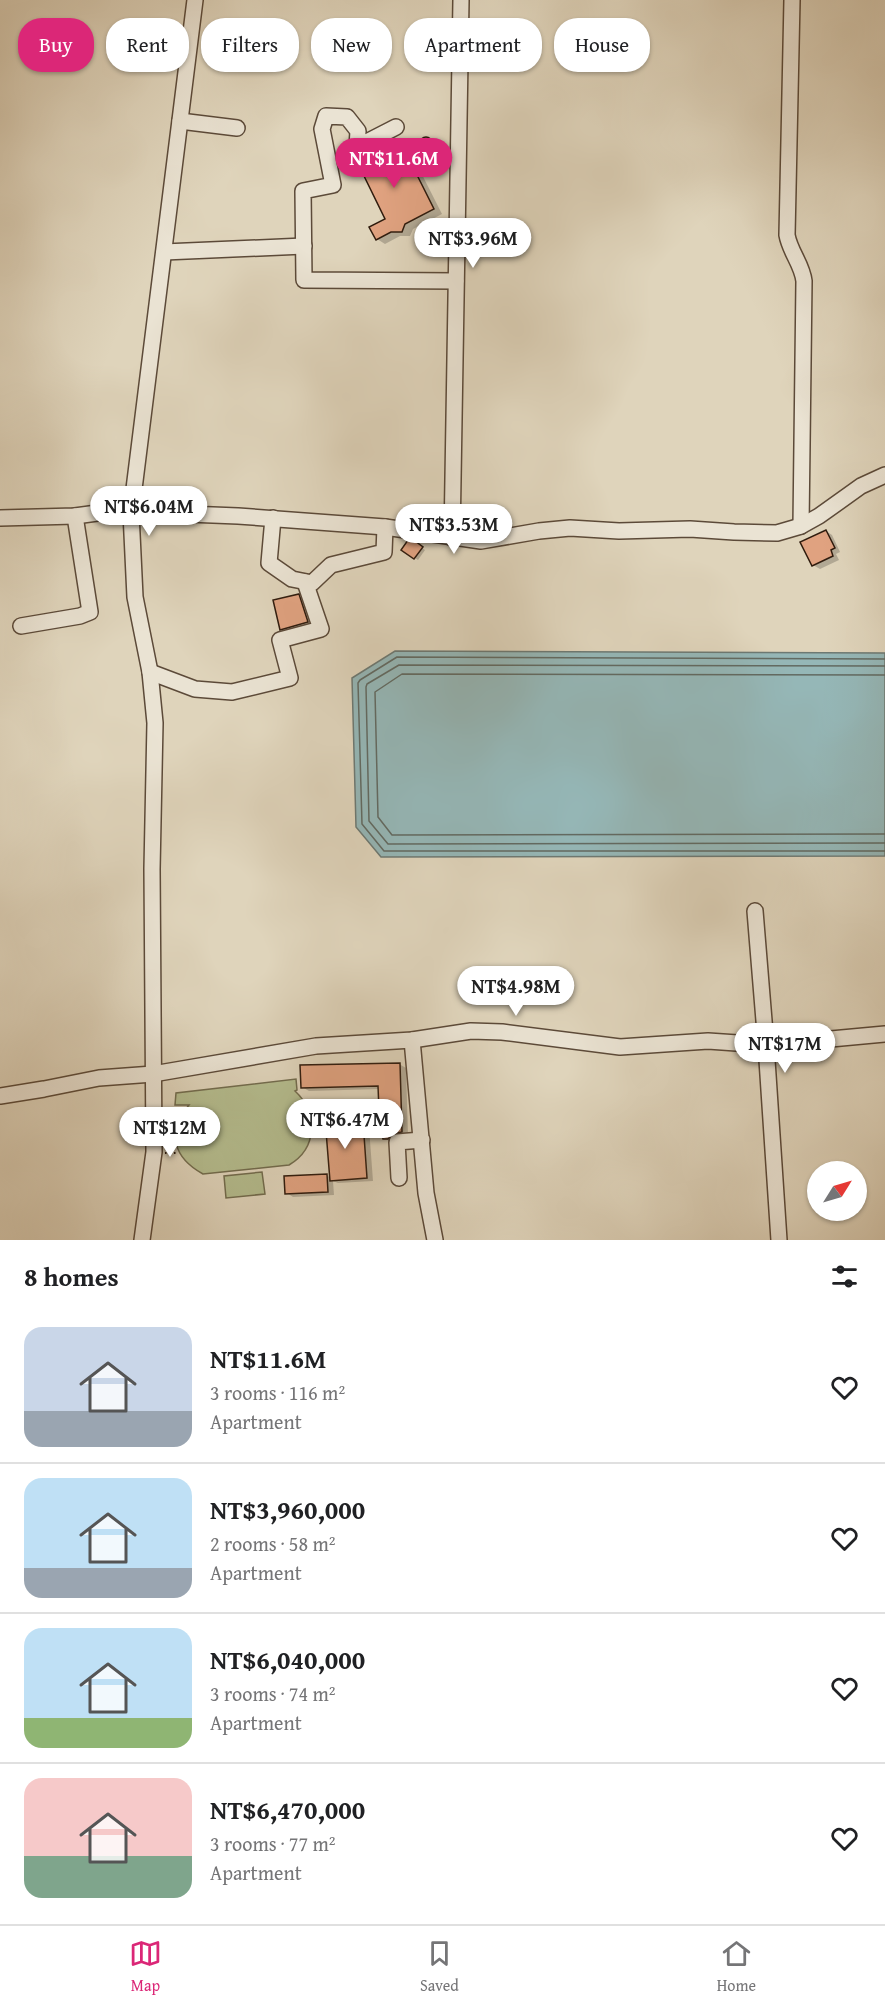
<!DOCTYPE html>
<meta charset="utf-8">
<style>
:root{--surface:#fff;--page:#f6f6f6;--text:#202124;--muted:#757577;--line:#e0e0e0;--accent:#db2777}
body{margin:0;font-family:"Gentium Book Plus",serif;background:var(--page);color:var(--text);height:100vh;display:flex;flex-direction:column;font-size:22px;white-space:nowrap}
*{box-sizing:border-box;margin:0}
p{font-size:20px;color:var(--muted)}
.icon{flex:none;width:33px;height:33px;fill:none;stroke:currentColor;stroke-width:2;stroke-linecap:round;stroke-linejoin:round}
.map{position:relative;height:1240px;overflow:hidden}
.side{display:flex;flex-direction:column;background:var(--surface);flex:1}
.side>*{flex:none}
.hud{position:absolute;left:18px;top:18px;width:849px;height:54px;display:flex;gap:12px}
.needle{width:39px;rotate:53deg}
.buttons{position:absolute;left:807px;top:1161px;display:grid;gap:12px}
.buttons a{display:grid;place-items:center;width:60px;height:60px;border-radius:50%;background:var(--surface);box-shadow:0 2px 4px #0004;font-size:30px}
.price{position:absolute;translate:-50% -51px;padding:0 14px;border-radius:21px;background:#fff;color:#222;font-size:20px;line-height:39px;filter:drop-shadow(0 2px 3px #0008)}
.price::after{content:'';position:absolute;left:50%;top:36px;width:18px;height:14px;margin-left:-9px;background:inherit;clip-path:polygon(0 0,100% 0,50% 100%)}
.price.selected{background:var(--accent);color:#fff}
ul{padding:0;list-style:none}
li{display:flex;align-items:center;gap:18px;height:150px;padding:0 24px}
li+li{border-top:2px solid var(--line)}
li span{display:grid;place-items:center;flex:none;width:168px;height:120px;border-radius:18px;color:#555}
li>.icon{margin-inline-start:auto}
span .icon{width:72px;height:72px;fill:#fffc;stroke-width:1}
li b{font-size:26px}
h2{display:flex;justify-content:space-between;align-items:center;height:72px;padding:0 24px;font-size:26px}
.pill{padding:0 21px;border-radius:24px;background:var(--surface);box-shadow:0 2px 4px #0004;font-size:21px;line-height:54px}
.pill.selected{background:var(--accent);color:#fff}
.tabs{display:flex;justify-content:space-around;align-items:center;height:84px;border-top:2px solid var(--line);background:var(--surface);font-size:16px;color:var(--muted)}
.tabs a{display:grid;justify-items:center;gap:3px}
.tabs .selected{color:var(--accent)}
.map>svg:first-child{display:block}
.green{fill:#b4bc8e;stroke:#726c4e;stroke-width:1.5}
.water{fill:#95b7b7;stroke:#6d7973;stroke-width:1.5}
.shadow{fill:#0003}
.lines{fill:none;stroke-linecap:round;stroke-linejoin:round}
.shore{stroke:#626a62;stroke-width:1.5}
.building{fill:#e0a280;stroke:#301c0e;stroke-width:1.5}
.minor-casing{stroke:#5c4a39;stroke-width:18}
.path{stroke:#301c0e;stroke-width:2;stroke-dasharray:1.5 3;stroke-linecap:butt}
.minor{stroke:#eae3d3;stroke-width:15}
</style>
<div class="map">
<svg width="885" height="1240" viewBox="0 0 885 1240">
<rect width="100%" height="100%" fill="#dfd4bb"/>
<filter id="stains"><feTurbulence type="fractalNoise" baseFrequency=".00333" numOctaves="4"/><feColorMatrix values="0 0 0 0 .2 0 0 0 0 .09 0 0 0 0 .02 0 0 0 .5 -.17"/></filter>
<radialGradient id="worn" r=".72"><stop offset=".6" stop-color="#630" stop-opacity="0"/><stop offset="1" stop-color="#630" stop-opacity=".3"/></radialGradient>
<g class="green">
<path d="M 296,1079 L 297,1090 L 295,1091 C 318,1112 318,1148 289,1165 L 203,1174 C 174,1158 165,1132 189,1105 L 175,1105 L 176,1093 Z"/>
<path d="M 262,1172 L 265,1194 L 226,1198 L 224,1176 Z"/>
</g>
<path class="water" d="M 395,651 L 885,653 L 885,856 L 381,857 L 356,827 L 352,678 Z"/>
<g class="shadow">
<path d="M 425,139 L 433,142 L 432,147 L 425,147 L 422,142 Z"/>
<path d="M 400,142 L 408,147 L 442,214 L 413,229 L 410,236 L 400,236 L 385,244 L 377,239 L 387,220 L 370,158 Z"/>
<path d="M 826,531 L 832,535 L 840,552 L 836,554 L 839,560 L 820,569 L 813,565 L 802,542 Z"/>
<path d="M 414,543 L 425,550 L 418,560 L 403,550 Z"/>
<path d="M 299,596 L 305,600 L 314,626 L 287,633 L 281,629 Z"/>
<path d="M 399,1064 L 406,1068 L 408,1135 L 390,1142 L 381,1134 L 380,1089 L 309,1091 L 302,1087 Z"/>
<path d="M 362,1123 L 369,1127 L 373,1181 L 338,1183 L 333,1181 L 334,1195 L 293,1197 L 287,1193 L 326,1175 L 331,1178 L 328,1135 L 325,1135 L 318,1131 Z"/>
</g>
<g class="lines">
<g class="shore">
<path d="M 885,659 L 397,657 L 360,680 L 358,683 L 362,824 L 384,851 L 885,851"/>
<path d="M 885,666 L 399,665 L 367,684 L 366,687 L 369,821 L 388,844 L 885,843"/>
<path d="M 885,675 L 402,674 L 375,692 L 378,817 L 392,835 L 885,834"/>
</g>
</g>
<g class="building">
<circle cx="426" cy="143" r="6"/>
<path d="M 400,141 L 434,209 L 405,224 L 402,232 L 391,232 L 376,240 L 369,227 L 385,219 L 363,174 L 358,171 L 356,166 L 358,158 L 364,155 L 370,157 Z"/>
<path d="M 826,530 L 835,548 L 831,550 L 833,556 L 812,566 L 800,542 Z"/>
<path d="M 408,540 L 415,541 L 423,547 L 414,559 L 401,550 Z"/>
<path d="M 299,594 L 308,622 L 280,630 L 273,600 Z"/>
<path d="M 400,1063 L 402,1132 L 392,1134 L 388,1139 L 383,1139 L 382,1134 L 380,1135 L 378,1086 L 301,1088 L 300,1065 Z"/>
<path d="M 363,1121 L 367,1178 L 330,1181 L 326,1131 L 317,1132 L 316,1124 Z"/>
<path d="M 327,1174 L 328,1192 L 285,1194 L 284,1176 Z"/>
</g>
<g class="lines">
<defs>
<g id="minor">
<path d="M 792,0 L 787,235 C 790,252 802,264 804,281 L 801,526"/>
<path d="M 180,121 L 237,128"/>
<path d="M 396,127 L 357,147 L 358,131 L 347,117 L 326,116 L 322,129 L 333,185 L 303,191 L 304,280 L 456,281"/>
<path d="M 164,252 L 304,246"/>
<path d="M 0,518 L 75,516 L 112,511 L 238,516 L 385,527 L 481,541 L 539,531 L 570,528 L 619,531 L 690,529 L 734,532 L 777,533 L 801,526 L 819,516 L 861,486 L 885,475"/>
<path d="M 273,518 L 269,563 L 292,579 L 312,583 L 331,565 L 384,552 L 385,527"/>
<path d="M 452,538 L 461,0"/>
<path d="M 21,626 L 80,616 L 90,612 L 75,516"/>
<path d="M 150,672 L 195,689 L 232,692 L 290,678 L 280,640 L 321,629 L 305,582"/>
<path d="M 755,911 L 766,1045 L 779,1240"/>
<path d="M 412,1040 L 426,1193 L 435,1240"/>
<path d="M 0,1096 L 44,1089 L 99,1078 L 153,1074 L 316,1046 L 412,1040 L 471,1031 L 502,1032 L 620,1047 L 708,1041 L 766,1045 L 885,1034"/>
<path d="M 399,1178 L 397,1142 L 422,1140"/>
<path d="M 142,1240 L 154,1152 L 152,869 L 155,723 L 150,672 L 135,597 L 131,513 L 195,0"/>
</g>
</defs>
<use href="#minor" class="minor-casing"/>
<path class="path" d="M 165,1153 L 178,1153"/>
<use href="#minor" class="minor"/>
</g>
<rect width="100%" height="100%" filter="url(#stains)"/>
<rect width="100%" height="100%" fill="url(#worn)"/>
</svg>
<div class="buttons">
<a><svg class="needle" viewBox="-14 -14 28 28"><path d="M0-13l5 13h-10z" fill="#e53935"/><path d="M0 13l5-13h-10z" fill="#757577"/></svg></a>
</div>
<b class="price selected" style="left:394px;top:189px">NT$11.6M</b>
<b class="price" style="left:473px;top:269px">NT$3.96M</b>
<b class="price" style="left:149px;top:537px">NT$6.04M</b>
<b class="price" style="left:454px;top:555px">NT$3.53M</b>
<b class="price" style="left:516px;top:1017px">NT$4.98M</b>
<b class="price" style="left:785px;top:1074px">NT$17M</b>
<b class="price" style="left:345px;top:1150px">NT$6.47M</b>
<b class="price" style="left:170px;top:1158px">NT$12M</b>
<div class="hud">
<a class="pill selected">Buy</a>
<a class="pill">Rent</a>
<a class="pill">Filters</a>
<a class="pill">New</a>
<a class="pill">Apartment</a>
<a class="pill">House</a>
</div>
</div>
<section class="side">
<h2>8 homes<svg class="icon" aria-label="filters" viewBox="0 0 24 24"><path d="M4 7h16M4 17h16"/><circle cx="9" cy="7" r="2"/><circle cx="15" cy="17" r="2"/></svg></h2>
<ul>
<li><span style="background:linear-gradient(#c9d6e8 70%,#9aa5b1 0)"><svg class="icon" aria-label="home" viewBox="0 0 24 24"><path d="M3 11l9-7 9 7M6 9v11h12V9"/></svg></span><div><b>NT$11.6M</b><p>3 rooms · 116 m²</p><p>Apartment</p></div><svg class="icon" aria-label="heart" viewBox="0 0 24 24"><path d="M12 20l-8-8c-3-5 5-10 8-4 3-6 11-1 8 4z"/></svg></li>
<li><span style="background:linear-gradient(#bfe0f5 75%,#9aa5b1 0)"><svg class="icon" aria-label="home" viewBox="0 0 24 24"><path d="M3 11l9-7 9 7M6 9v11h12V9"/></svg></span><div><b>NT$3,960,000</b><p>2 rooms · 58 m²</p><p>Apartment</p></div><svg class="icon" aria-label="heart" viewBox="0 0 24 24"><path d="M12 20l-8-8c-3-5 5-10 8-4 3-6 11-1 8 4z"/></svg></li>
<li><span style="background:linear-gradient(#bfe0f5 75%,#8fb573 0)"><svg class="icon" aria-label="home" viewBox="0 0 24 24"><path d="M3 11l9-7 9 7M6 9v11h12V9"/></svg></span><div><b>NT$6,040,000</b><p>3 rooms · 74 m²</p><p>Apartment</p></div><svg class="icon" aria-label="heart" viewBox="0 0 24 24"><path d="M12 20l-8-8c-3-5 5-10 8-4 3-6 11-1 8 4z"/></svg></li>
<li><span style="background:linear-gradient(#f6c9c9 65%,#7fa58c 0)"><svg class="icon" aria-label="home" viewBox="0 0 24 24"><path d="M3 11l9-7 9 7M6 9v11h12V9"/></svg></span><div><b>NT$6,470,000</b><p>3 rooms · 77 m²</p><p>Apartment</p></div><svg class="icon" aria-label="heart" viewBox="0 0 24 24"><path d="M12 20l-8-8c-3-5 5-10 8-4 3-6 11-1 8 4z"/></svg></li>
</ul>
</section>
<nav class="tabs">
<a class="selected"><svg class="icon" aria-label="map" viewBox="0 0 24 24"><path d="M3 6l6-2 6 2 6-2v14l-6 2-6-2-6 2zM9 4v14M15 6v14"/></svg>Map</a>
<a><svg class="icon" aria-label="saved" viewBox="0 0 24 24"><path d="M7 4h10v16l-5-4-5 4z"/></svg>Saved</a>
<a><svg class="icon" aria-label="home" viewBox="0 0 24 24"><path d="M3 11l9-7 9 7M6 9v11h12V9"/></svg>Home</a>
</nav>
